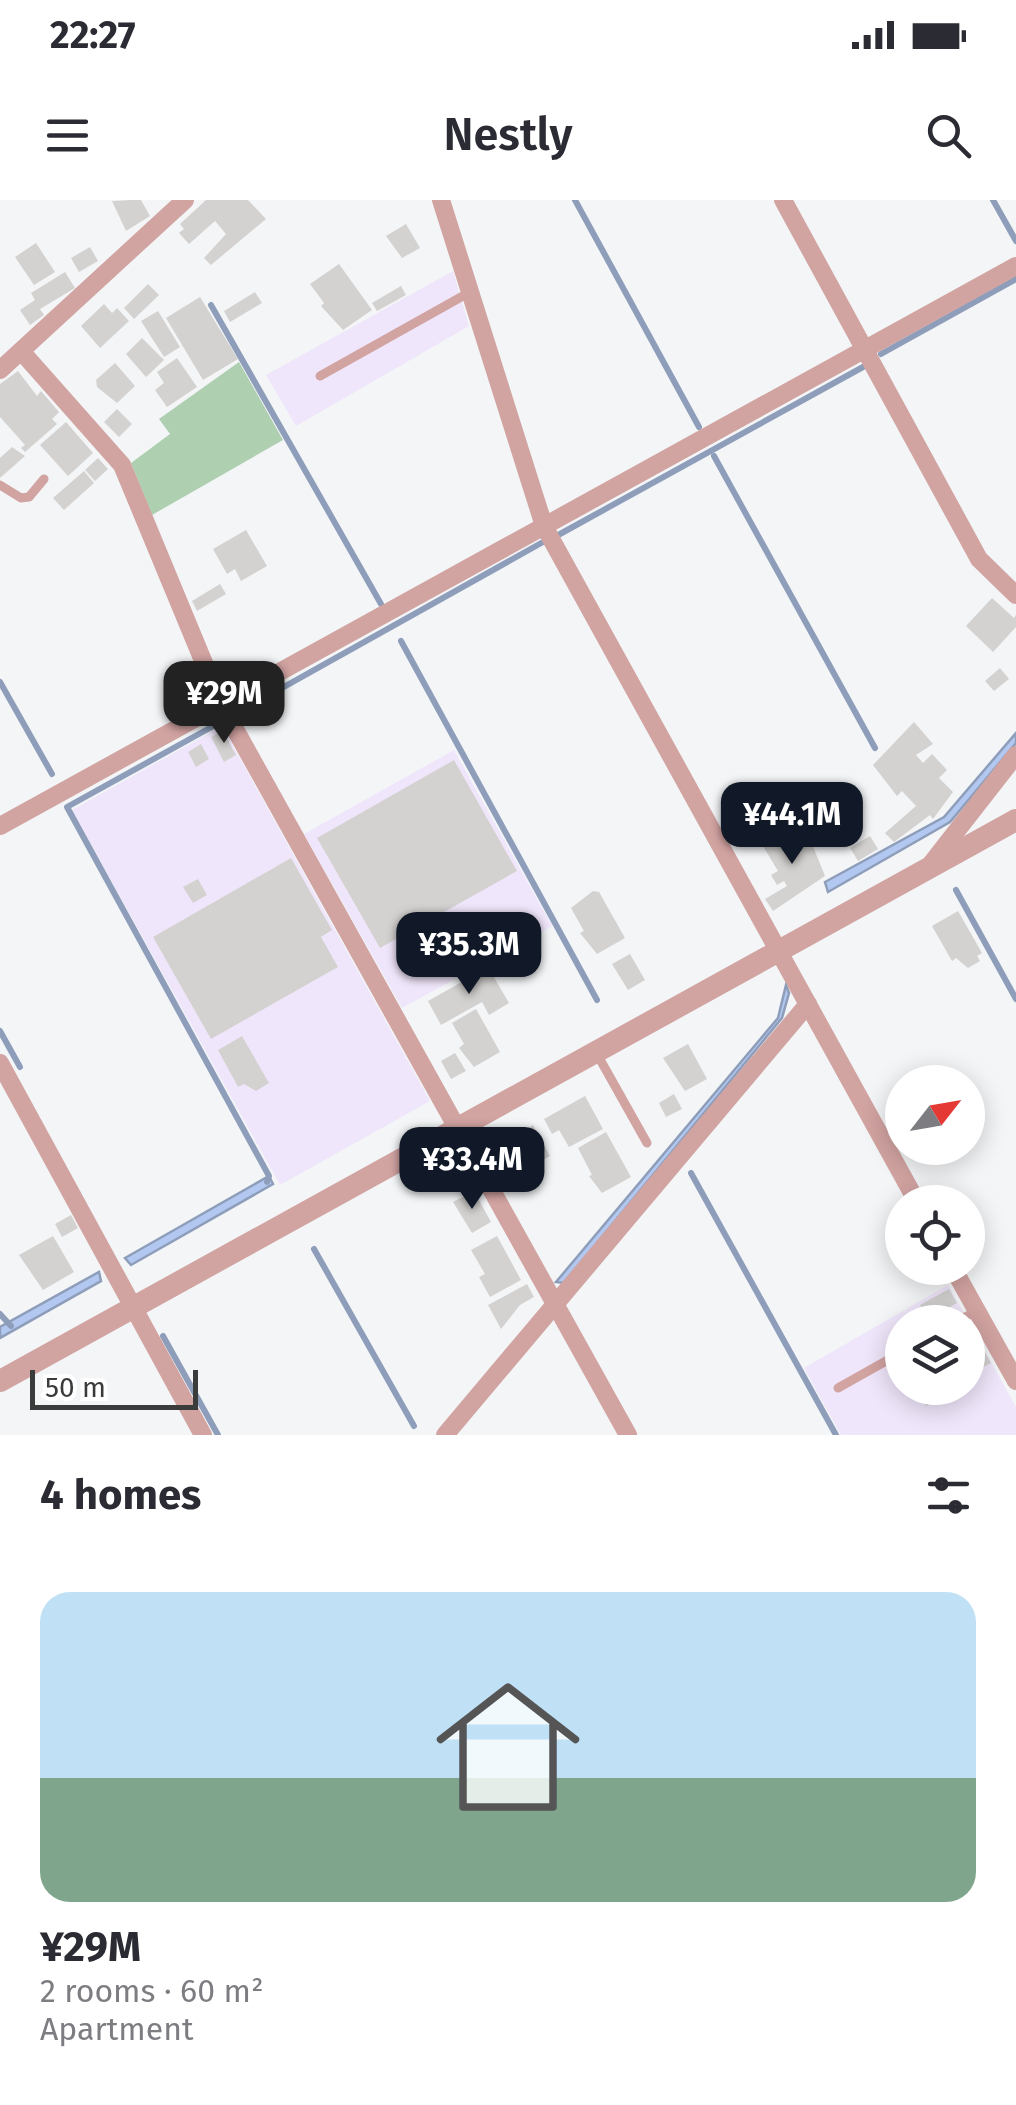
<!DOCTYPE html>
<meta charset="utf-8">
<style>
:root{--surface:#fff;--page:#f2f2f3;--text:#2b2b33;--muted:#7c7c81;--accent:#111827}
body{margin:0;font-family:"Fira Sans",sans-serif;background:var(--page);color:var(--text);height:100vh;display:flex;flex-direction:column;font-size:38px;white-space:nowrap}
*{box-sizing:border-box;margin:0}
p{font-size:32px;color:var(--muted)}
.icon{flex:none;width:55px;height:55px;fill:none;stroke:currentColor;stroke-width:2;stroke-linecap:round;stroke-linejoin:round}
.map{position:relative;height:1235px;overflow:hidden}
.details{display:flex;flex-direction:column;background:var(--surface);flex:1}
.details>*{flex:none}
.needle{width:65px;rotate:59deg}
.buttons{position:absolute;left:885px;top:865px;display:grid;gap:20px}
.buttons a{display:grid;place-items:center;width:100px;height:100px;border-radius:50%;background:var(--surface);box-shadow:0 5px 25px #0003;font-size:50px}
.scale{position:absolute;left:30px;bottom:25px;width:168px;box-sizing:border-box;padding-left:10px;border:5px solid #3a3b3b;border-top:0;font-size:28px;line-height:35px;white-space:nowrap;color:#3a3b3b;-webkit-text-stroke:8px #fff;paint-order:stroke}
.price{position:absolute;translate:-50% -85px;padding:0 22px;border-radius:20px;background:var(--accent);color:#fff;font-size:32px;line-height:65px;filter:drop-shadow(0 2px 5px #0008)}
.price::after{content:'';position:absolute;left:50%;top:60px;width:30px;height:22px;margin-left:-15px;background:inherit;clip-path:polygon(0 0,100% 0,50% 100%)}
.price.current{background:#222;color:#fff}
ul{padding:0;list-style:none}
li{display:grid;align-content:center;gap:20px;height:530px;padding:0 40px}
li span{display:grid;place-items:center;height:310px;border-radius:30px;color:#555}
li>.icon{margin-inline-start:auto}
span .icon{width:180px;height:180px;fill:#fffc;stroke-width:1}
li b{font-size:42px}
h2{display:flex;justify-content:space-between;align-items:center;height:120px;padding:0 40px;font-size:42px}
.status{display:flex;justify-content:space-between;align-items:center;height:70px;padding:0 50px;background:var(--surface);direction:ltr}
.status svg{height:28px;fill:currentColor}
header{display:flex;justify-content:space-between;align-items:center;height:130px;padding:0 40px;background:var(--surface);font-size:45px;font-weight:600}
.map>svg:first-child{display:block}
.industrial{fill:#f0e6fb;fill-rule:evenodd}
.green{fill:#afcfb1}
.water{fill:#b2c8f0;stroke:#8e9eba;stroke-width:2.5}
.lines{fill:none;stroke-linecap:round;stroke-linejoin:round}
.stream{stroke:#8e9eba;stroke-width:6}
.building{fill:#d4d2d0}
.service{stroke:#d1a3a1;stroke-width:9}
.minor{stroke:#d1a3a1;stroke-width:18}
.tertiary{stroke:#d1a3a1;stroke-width:22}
</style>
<div class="status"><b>22:27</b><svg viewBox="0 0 49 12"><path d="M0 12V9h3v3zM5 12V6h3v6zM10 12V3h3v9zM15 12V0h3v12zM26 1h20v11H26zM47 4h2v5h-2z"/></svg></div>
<header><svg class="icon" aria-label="menu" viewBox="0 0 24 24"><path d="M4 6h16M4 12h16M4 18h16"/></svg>Nestly<svg class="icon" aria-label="search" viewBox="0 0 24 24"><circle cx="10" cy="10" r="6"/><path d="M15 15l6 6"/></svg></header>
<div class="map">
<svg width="1016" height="1235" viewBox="0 0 1016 1235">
<rect width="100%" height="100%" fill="#f3f5f7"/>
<g class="industrial">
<path d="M 453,71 L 469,126 L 296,226 L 266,175 Z"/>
<path d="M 222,526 L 430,901 L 280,985 L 72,610 Z"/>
<path d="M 454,550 L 552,726 L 402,808 L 304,634 Z"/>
<path d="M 948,1085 L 1016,1207 L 1016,1235 L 841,1235 L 804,1168 ZM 902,1122 L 968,1122 L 968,1188 L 902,1188 Z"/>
</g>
<path class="green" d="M 239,162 L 283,240 L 152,315 L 131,263 L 170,234 L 159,219 Z"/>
<g class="water">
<path d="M 1016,533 L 1016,543 L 950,622 L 828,692 L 825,682 L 944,617 Z"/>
<path d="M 786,785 L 789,793 L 782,818 L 564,1083 L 556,1082 L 778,818 Z"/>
<path d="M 269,976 L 273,984 L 131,1065 L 125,1058 Z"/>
<path d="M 99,1072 L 101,1081 L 0,1138 L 0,1127 Z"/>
</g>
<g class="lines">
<g class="stream">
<path d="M 575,0 L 699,227"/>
<path d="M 993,0 L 1016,41"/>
<path d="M 211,105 L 381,404"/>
<path d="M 881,154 L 1016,79"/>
<path d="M 714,256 L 875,548"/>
<path d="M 560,334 L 863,167"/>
<path d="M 401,441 L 597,800"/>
<path d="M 0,482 L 52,574"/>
<path d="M 239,512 L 543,342"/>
<path d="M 217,524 L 67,607 L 269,976 L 267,982"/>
<path d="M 956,690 L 1016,799"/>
<path d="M 0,831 L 20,867"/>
<path d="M 691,973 L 836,1235"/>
<path d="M 314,1049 L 414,1226"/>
<path d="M 0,1114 L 11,1126"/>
<path d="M 163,1136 L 218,1235"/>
</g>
</g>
<g class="building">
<path d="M 132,0 L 141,0 L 150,16 L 126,31 L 112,1 Z"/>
<path d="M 206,0 L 248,0 L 266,19 L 211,65 L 204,58 L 226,34 L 215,21 L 189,44 L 179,33 L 184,29 L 180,24 Z"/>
<path d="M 406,24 L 420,48 L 402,58 L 386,36 Z"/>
<path d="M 36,43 L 55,72 L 34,85 L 15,57 Z"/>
<path d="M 90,47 L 98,61 L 79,72 L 71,58 Z"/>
<path d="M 339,64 L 372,110 L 343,130 L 321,106 L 324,103 L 310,84 Z"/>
<path d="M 65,72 L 75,88 L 40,109 L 44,115 L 30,125 L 20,110 L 35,100 L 31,93 Z"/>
<path d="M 148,84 L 159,95 L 134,119 L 124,108 Z"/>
<path d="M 401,86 L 406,95 L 377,111 L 372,103 Z"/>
<path d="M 255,92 L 262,103 L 230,122 L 224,111 Z"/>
<path d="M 200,97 L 238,159 L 203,180 L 166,118 Z"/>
<path d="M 104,104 L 112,113 L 117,108 L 129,121 L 100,148 L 81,126 Z"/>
<path d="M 158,111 L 180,147 L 164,157 L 141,121 Z"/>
<path d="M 142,138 L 164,160 L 146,177 L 126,154 Z"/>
<path d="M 177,158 L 197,187 L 167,207 L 155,190 L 164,183 L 157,172 Z"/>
<path d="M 115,163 L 135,186 L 117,203 L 97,187 L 96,180 Z"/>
<path d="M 18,171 L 37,196 L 41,191 L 59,212 L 52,219 L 57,224 L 25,252 L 21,248 L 25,245 L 0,217 L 0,184 Z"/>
<path d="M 117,209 L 132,224 L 119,237 L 104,222 Z"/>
<path d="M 66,222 L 93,253 L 68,276 L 40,245 Z"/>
<path d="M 12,247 L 25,256 L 0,278 L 0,258 Z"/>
<path d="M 98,258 L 108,269 L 95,281 L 85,270 Z"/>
<path d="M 84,271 L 94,283 L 64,310 L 53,298 Z"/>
<path d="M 246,330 L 267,366 L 241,381 L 235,369 L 227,374 L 213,349 Z"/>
<path d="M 220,384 L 226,394 L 197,411 L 192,401 Z"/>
<path d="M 992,398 L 1014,418 L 1016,415 L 1016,427 L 993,452 L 966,426 Z"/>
<path d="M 1000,468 L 1009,479 L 994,491 L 985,481 Z"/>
<path d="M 914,522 L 933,544 L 916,555 L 923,563 L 932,554 L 947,570 L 939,578 L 953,592 L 933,619 L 930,615 L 894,642 L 885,633 L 916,606 L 902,591 L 897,596 L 873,565 Z"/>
<path d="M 223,531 L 236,555 L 224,562 L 211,537 Z"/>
<path d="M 201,544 L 209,559 L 196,567 L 188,552 Z"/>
<path d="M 454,560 L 517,671 L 380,748 L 317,638 Z"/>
<path d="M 796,627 L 808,647 L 812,644 L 825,676 L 773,711 L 765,699 L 787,686 L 784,681 L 777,685 L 771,675 L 778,671 L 763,646 Z"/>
<path d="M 870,636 L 878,649 L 858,661 L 850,648 Z"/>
<path d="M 291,658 L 332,730 L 321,737 L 338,767 L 211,839 L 153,737 Z"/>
<path d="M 198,679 L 207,695 L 193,703 L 183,687 Z"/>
<path d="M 593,691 L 599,692 L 625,738 L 597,754 L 580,733 L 584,731 L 571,708 Z"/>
<path d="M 958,711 L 982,753 L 977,756 L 980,761 L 968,768 L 956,758 L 952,761 L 932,726 Z"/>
<path d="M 630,754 L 645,780 L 628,790 L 612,764 Z"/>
<path d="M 488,767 L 509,803 L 489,815 L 482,802 L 441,825 L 428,801 Z"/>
<path d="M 476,809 L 500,852 L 474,867 L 459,848 L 464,844 L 452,823 Z"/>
<path d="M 242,836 L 269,883 L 256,891 L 244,884 L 238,887 L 218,850 Z"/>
<path d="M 688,844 L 707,879 L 685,891 L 663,858 Z"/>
<path d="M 455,853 L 466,871 L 451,879 L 441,861 Z"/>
<path d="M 674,894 L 682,909 L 666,917 L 659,903 Z"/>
<path d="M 585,896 L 603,929 L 569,947 L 559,930 L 552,934 L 544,919 Z"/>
<path d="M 533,925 L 550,956 L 524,970 L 516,956 L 510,959 L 501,944 Z"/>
<path d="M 606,932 L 631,977 L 602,993 L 589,976 L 592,975 L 578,948 Z"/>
<path d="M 510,961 L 522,982 L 508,990 L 496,969 Z"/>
<path d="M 474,991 L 491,1022 L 472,1033 L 453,1002 Z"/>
<path d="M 71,1015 L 78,1028 L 62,1037 L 55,1024 Z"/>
<path d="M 53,1036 L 74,1072 L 43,1090 L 19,1055 Z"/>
<path d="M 497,1036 L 521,1080 L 490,1097 L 479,1077 L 485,1074 L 471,1050 Z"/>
<path d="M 527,1084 L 534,1097 L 520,1105 L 501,1129 L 488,1105 Z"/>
<path d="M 949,1089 L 957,1103 L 928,1119 L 920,1105 Z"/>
<path d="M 981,1145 L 991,1163 L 968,1175 L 968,1153 Z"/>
<path d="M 916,1188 L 960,1188 L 926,1206 Z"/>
</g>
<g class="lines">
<g class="service">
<path d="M 320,176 L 470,92"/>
<path d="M 0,285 L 21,298 L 29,297 L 44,279"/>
<path d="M 597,854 L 647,943"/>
<path d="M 955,1122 L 977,1111"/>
<path d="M 838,1188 L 902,1152"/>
</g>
<g class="minor">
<path d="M 441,0 L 544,326 L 917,1002"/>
<path d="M 783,0 L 979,359 L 1016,395"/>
<path d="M 21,151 L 122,265 L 221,504 L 628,1235"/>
<path d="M 0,170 L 185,0"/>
<path d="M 0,626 L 1016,66"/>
<path d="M 930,665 L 1016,555"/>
<path d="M 0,863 L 203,1235"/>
<path d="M 953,1068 L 1016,1181"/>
<path d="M 445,1235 L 808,804"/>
</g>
<path class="tertiary" d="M 0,1181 L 1016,620"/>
</g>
</svg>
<div class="buttons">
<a><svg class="needle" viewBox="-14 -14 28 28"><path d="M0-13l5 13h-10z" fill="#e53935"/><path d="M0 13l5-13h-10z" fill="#7c7c81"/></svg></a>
<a><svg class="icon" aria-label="locate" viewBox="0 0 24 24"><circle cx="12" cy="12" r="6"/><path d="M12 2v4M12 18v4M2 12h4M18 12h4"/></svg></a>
<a><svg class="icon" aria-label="layers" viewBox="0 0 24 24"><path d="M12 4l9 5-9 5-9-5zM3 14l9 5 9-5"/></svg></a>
</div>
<div class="scale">50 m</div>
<b class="price current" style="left:224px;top:546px">¥29M</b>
<b class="price" style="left:792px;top:667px">¥44.1M</b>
<b class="price" style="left:469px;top:797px">¥35.3M</b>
<b class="price" style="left:472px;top:1012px">¥33.4M</b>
</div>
<section class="details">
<h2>4 homes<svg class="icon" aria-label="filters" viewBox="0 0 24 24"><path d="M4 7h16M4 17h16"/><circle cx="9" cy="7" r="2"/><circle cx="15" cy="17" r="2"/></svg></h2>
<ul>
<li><span style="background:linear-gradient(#bfe0f5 60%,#7fa58c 0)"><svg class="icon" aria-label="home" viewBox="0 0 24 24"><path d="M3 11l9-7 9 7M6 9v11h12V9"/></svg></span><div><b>¥29M</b><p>2 rooms · 60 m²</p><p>Apartment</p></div></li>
</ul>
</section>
